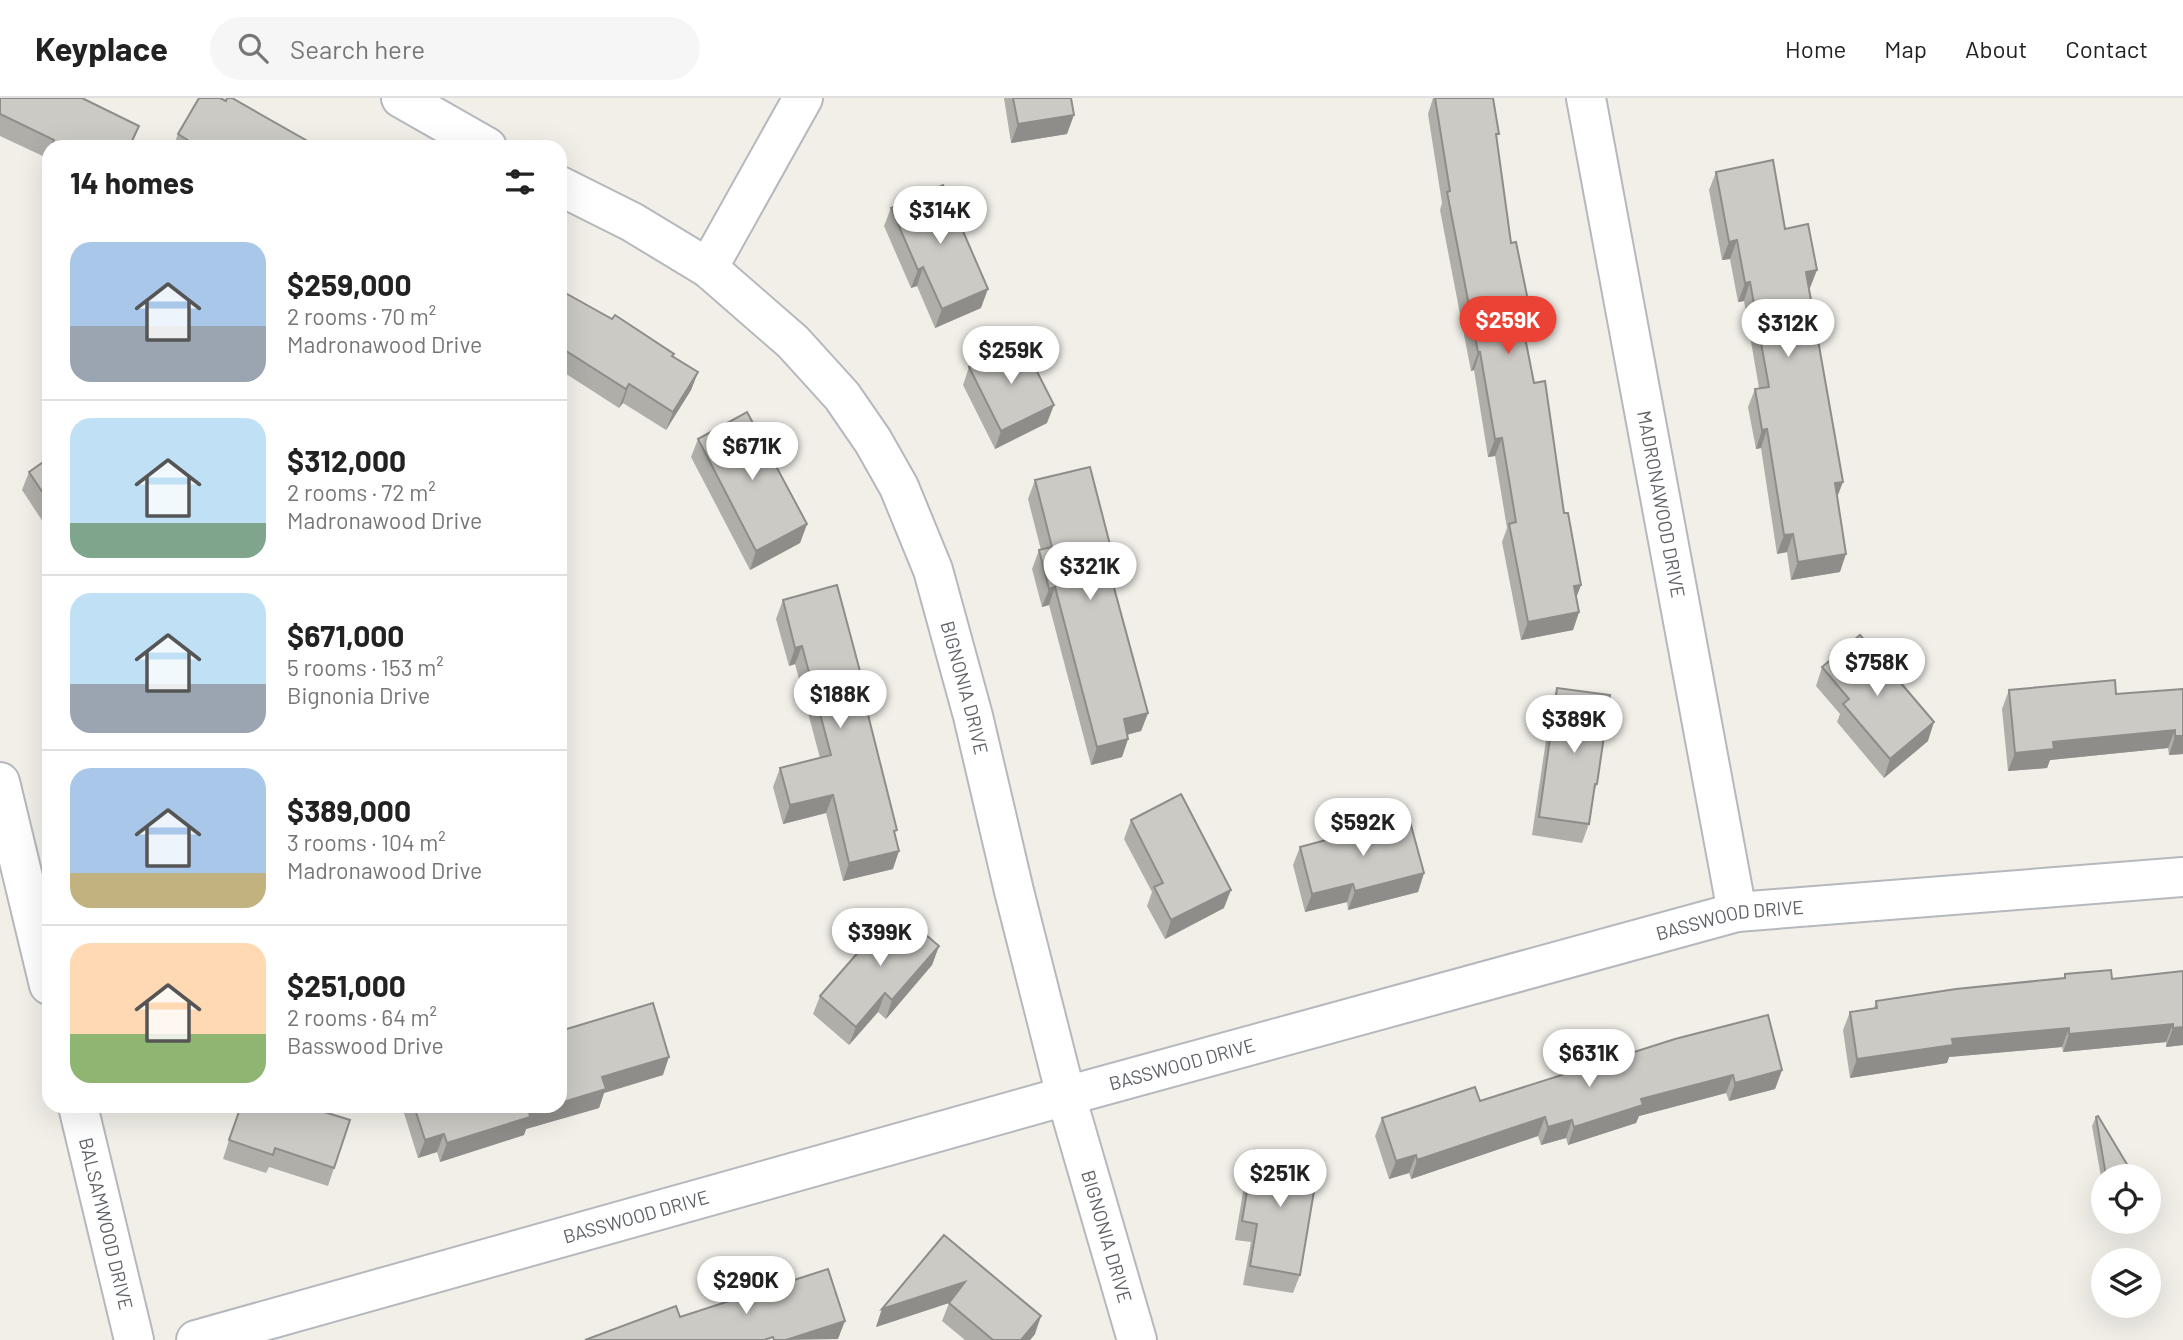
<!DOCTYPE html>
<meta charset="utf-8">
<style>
:root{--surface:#fff;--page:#f6f6f6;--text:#222;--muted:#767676;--line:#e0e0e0;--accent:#ea4335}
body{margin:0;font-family:Barlow,sans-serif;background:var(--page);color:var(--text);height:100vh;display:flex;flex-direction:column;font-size:26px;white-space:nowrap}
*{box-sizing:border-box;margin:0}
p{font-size:23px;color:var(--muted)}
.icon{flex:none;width:38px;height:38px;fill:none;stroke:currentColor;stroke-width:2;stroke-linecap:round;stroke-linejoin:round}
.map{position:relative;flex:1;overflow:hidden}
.drawer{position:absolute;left:42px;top:42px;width:525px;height:973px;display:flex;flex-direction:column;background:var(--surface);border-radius:21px;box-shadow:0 7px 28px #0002}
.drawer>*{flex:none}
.fabs{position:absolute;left:2091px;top:1066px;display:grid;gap:14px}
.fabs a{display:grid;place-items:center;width:70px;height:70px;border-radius:50%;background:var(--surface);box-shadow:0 7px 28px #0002;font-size:35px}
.price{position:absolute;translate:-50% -60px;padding:0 16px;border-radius:24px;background:#fff;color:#222;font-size:23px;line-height:46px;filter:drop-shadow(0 2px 4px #0008)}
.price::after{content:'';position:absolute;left:50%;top:42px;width:21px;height:16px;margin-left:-10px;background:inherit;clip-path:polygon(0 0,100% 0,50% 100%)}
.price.selected{background:var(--accent);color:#fff}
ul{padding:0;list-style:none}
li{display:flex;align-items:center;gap:21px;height:175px;padding:0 28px}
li+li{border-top:2px solid var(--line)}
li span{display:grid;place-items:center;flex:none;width:196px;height:140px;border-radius:21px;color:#555}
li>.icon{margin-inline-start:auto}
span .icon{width:84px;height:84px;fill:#fffc;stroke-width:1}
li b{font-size:30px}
h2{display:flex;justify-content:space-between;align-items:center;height:84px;padding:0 28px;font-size:30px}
header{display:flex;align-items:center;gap:42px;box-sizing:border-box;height:98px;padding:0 35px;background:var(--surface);border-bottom:2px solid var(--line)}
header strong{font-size:33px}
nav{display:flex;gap:38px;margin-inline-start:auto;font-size:24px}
.search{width:490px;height:63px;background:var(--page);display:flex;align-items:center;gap:18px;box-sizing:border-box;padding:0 24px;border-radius:38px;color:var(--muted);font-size:26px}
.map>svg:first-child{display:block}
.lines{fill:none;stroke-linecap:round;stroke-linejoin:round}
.minor-casing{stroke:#b5b8bc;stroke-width:42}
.minor{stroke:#fff;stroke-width:38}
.wall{fill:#afaea9}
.shaded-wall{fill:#8f8d8a}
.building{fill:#cccac5;stroke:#8f8d8a;stroke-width:2}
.labels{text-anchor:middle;stroke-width:5;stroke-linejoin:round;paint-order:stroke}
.street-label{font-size:19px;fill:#5f6368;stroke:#fff}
</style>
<header>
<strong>Keyplace</strong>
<div class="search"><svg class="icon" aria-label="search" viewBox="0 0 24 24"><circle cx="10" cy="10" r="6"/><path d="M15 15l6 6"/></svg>Search here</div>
<nav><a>Home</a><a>Map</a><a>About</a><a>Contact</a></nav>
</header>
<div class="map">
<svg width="2183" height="1242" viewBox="0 0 2183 1242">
<rect width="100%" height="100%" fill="#f1efe8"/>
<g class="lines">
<defs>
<g id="minor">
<path d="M 401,0 L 487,49"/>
<path id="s1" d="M 1586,0 L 1737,814"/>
<path id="s2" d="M 560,88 L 632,124 L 708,170 L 793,244 L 842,298 L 873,343 L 899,389 L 933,472 L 973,618 L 1014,793 L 1066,998 L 1137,1242"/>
<path d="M 708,170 L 803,0"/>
<path d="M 0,684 L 49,887"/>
<path id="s3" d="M 78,1008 L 134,1242"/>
<path id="s4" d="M 196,1242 L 1066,998 L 1737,814 L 2183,779"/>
</g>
</defs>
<use href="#minor" class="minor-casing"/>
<use href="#minor" class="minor"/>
</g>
<g class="wall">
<path d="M 0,0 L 131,49 L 49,49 L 49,67 L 45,65 L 47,60 L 0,38 Z"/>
<path d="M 1004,0 L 1071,0 L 1067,36 L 1011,45 Z"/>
<path d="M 1433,0 L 1493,0 L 1496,42 L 1524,234 L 1534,285 L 1581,487 L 1576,500 L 1579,514 L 1573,532 L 1521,542 L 1502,444 L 1507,430 L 1495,358 L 1488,359 L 1474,272 L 1471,273 L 1440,112 L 1442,105 L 1428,16 Z"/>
<path d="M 178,36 L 318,49 L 173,49 Z"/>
<path d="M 1716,74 L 1785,131 L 1810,190 L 1809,190 L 1837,399 L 1840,474 L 1791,482 L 1787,454 L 1777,456 L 1761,350 L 1756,351 L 1748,309 L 1755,291 L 1759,290 L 1744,203 L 1738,204 L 1730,161 L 1722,162 L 1709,92 Z"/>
<path d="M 891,110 L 981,210 L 935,230 L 917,188 L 911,190 L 884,128 Z"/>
<path d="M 560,192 L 698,274 L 691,292 L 666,332 L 623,305 L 619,310 L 560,272 Z"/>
<path d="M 969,269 L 1047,325 L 995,351 L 963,287 Z"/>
<path d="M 698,341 L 807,426 L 800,445 L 750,472 L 691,359 Z"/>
<path d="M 49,360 L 49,433 L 22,392 L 29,374 Z"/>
<path d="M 1035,382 L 1117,474 L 1113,484 L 1148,615 L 1141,633 L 1127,637 L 1128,641 L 1122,659 L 1091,667 L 1049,507 L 1042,509 L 1032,471 L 1039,452 L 1041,452 L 1028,401 Z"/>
<path d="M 783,502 L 863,596 L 895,737 L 893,771 L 843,783 L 826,715 L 783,726 L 773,689 L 780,670 L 820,660 L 795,566 L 789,568 L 776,521 Z"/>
<path d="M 1822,569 L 1928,643 L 1884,680 L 1837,624 L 1840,616 L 1816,588 Z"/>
<path d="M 1557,590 L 1597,686 L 1593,696 L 1589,726 L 1582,745 L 1532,737 L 1551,608 Z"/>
<path d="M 2183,591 L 2183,656 L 2169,657 L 2168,650 L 2050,662 L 2047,670 L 2008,673 L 2002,611 L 2009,592 L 2116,596 Z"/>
<path d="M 1131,722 L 1224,810 L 1165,841 L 1147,808 L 1152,794 L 1124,741 Z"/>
<path d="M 1300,749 L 1424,775 L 1418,794 L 1348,812 L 1347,804 L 1305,814 L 1293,767 Z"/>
<path d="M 939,848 L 932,867 L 886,921 L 878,914 L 849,947 L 813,916 L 820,898 Z"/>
<path d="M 2183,873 L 2183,947 L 2166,949 L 2166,944 L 2063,954 L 2062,949 L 1949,959 L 1947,965 L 1850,980 L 1843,932 L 1850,914 L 1874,910 L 1876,903 L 2063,881 L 2065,876 L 2112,881 Z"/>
<path d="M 560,933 L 663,977 L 604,995 L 599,1010 L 526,1031 L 524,1037 L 440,1064 L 437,1054 L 418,1060 L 404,1015 L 406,1008 L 560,1008 Z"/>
<path d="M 1782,972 L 1775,991 L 1729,1003 L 1726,995 L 1639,1018 L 1636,1025 L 1568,1047 L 1566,1040 L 1541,1047 L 1538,1038 L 1411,1081 L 1409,1075 L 1389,1081 L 1375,1038 L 1382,1020 L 1480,1003 Z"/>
<path d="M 240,1008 L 305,1008 L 334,1070 L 328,1088 L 269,1069 L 266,1075 L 223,1061 Z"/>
<path d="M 2096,1019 L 2134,1078 L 2104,1078 L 2104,1096 L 2092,1028 Z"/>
<path d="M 1254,1052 L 1300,1177 L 1293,1195 L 1243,1187 L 1251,1144 L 1235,1142 L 1247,1070 Z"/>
<path d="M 2113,1124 L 2128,1124 L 2116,1130 Z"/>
<path d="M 944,1137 L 1035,1236 L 1030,1242 L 965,1242 L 942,1223 L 949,1205 L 876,1229 L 882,1211 Z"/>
</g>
<g class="shaded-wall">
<path d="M 1074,17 L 1067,36 L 1011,45 L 1018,26 Z"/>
<path d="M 139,28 L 132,46 L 131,49 L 129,49 Z"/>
<path d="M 1737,142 L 1730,161 L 1722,162 L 1729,144 Z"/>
<path d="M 923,169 L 917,188 L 911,190 L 918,172 Z"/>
<path d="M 1817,172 L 1810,190 L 1799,192 L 1806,174 Z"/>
<path d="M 1750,184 L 1744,203 L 1738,204 L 1745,185 Z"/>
<path d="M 988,191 L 981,210 L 935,230 L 942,211 Z"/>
<path d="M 1531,217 L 1524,235 L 1521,219 Z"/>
<path d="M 1478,254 L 1480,254 L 1474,272 L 1471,273 Z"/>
<path d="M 698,274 L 691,292 L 666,332 L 673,314 Z"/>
<path d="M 629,286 L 623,305 L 619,310 L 626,291 Z"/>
<path d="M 1054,307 L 1047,325 L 995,351 L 1001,333 Z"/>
<path d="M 1767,331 L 1761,350 L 1756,351 L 1762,332 Z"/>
<path d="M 1502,340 L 1495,358 L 1488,359 L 1495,341 Z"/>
<path d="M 1843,384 L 1836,402 L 1835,385 Z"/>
<path d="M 807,426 L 800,445 L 750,472 L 756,453 Z"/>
<path d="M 1793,436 L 1787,454 L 1777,456 L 1784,437 Z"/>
<path d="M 1846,456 L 1840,474 L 1791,482 L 1798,464 Z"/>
<path d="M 1117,474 L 1110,492 L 1110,475 Z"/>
<path d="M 1581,487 L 1574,505 L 1574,488 Z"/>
<path d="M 1055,489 L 1049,507 L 1042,509 L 1049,491 Z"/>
<path d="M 1579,514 L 1573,532 L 1521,542 L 1528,524 Z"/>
<path d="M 802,548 L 795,566 L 789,568 L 795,550 Z"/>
<path d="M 1148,615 L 1141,633 L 1117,639 L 1124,621 Z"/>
<path d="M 1934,624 L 1928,643 L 1884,680 L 1890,661 Z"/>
<path d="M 2175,632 L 2168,650 L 2050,662 L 2047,670 L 2008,673 L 2015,655 L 2053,644 Z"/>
<path d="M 2175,638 L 2183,638 L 2183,656 L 2169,657 Z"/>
<path d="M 1128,641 L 1122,659 L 1091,667 L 1097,649 Z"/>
<path d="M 833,697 L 826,715 L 783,726 L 790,707 Z"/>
<path d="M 899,753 L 893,771 L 843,783 L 849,765 Z"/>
<path d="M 1424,775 L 1418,794 L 1348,812 L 1355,793 Z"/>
<path d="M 1353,786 L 1347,804 L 1305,814 L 1312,796 Z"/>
<path d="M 1231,792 L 1224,810 L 1165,841 L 1171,822 Z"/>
<path d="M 939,848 L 932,867 L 886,921 L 892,902 Z"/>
<path d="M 885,895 L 878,914 L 849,947 L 856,929 Z"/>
<path d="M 2173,926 L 2166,944 L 2063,954 L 2069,936 Z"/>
<path d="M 2183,929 L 2183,947 L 2166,949 L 2173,930 Z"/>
<path d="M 2069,930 L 2062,949 L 1949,959 L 1947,965 L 1850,980 L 1857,961 L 1952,941 Z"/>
<path d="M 669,959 L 663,977 L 604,995 L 599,1010 L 526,1031 L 524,1037 L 440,1064 L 447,1045 L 529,1014 L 549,1008 L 560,1008 L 560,1005 L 602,979 Z"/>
<path d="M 1782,972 L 1775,991 L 1729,1003 L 1735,985 Z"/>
<path d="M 1733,977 L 1726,995 L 1639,1018 L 1636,1025 L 1568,1047 L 1574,1029 L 1641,1001 Z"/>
<path d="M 1545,1019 L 1538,1038 L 1411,1081 L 1417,1062 Z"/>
<path d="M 1572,1022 L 1566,1040 L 1541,1047 L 1548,1029 Z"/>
<path d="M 444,1036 L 437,1054 L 418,1060 L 425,1042 Z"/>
<path d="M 1416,1057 L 1409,1075 L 1389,1081 L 1396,1063 Z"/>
<path d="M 2119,1124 L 2128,1124 L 2116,1130 Z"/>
<path d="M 965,1184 L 958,1202 L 876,1229 L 882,1211 Z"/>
<path d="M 1041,1218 L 1035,1236 L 1030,1242 L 1021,1242 Z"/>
<path d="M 845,1223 L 838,1241 L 786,1242 Z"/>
</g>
<g class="building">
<path d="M 0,0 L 82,0 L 139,28 L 129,49 L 56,49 L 52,47 L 54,42 L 0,16 Z"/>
<path d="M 199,0 L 220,0 L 226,3 L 227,0 L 232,0 L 318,49 L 199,49 L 178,36 Z"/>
<path d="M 1013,0 L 1071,0 L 1074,17 L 1018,26 Z"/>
<path d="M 1435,0 L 1493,0 L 1499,36 L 1496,36 L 1511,145 L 1516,144 L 1531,217 L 1521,219 L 1534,285 L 1545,283 L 1564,415 L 1568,415 L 1581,487 L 1574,488 L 1579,514 L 1528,524 L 1509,426 L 1516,424 L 1502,340 L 1495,341 L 1480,254 L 1478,254 L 1447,94 L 1450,93 Z"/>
<path d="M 1773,62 L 1785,131 L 1808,126 L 1817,172 L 1806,174 L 1843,384 L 1835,385 L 1846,456 L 1798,464 L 1793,436 L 1784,437 L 1767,331 L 1762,332 L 1755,291 L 1769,289 L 1750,184 L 1745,185 L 1737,142 L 1729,144 L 1716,74 Z"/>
<path d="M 943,87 L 988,191 L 942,211 L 923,169 L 918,172 L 891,110 Z"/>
<path d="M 560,192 L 612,221 L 615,217 L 674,256 L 672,258 L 698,274 L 673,314 L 629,286 L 626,291 L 560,249 Z"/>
<path d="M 1021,242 L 1054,307 L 1001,333 L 969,269 Z"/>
<path d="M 747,314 L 807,426 L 756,453 L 698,341 Z"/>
<path d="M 49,360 L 49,404 L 29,374 Z"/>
<path d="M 1090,369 L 1117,474 L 1110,475 L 1148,615 L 1124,621 L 1128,641 L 1097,649 L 1055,489 L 1049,491 L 1039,452 L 1052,449 L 1035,382 Z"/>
<path d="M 837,487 L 865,592 L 862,593 L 897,732 L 894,733 L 899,753 L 849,765 L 833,697 L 790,707 L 780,670 L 831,657 L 802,548 L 795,550 L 783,502 Z"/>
<path d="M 1860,537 L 1934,624 L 1890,661 L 1843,606 L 1849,601 L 1822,569 Z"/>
<path d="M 2115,582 L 2116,596 L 2183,591 L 2183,638 L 2175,638 L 2175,632 L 2053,644 L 2054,651 L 2015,655 L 2009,592 Z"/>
<path d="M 1557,590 L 1610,597 L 1597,686 L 1595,686 L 1589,726 L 1539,719 Z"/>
<path d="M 1181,696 L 1231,792 L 1171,822 L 1154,789 L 1163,785 L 1131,722 Z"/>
<path d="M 1409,720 L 1424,775 L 1355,793 L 1353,786 L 1312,796 L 1300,749 Z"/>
<path d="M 896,811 L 939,848 L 892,902 L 885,895 L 856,929 L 820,898 Z"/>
<path d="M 2111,872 L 2112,881 L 2183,873 L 2183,929 L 2173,930 L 2173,926 L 2069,936 L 2069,930 L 1952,941 L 1953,947 L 1857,961 L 1850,914 L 1877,910 L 1876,903 L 1956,891 L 2065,880 L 2065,876 Z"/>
<path d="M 653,905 L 669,959 L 602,979 L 606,991 L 560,1005 L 560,933 Z"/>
<path d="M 1768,917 L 1782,972 L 1735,985 L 1733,977 L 1641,1001 L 1643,1007 L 1574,1029 L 1572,1022 L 1548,1029 L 1545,1019 L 1417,1062 L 1416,1057 L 1396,1063 L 1382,1020 L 1475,989 L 1480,1003 L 1675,941 Z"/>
<path d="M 241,1008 L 305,1008 L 350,1022 L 334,1070 L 275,1050 L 273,1057 L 229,1042 Z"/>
<path d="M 414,1008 L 549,1008 L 529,1014 L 530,1019 L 447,1045 L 444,1036 L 425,1042 Z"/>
<path d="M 2098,1018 L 2134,1078 L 2106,1078 L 2096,1019 Z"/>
<path d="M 1254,1052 L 1319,1063 L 1300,1177 L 1250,1168 L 1257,1126 L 1242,1123 Z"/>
<path d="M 944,1137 L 1041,1218 L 1021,1242 L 993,1242 L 949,1205 L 965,1184 L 882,1211 Z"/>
<path d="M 828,1171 L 845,1223 L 786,1242 L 774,1242 L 773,1239 L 764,1242 L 585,1242 L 676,1208 L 680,1219 Z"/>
</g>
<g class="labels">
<g class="street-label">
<text dy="7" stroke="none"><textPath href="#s1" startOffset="413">MADRONAWOOD DRIVE</textPath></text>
<text dy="7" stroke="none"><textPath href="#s2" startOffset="674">BIGNONIA DRIVE</textPath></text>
<text dy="7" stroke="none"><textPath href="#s4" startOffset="1591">BASSWOOD DRIVE</textPath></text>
<text dy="7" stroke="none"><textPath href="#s4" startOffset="1024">BASSWOOD DRIVE</textPath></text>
<text dy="7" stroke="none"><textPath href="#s4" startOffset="457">BASSWOOD DRIVE</textPath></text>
<text dy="7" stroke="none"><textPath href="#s3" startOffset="121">BALSAMWOOD DRIVE</textPath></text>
<text dy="7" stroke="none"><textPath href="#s2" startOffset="1241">BIGNONIA DRIVE</textPath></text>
</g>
</g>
</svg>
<div class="fabs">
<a><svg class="icon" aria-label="locate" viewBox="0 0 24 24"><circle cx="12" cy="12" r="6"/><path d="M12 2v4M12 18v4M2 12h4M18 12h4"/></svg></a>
<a><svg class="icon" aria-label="layers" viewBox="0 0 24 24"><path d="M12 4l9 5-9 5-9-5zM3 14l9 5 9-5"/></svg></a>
</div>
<b class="price" style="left:940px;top:148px">$314K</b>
<b class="price selected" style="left:1508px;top:258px">$259K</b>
<b class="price" style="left:1788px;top:261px">$312K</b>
<b class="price" style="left:1011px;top:288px">$259K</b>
<b class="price" style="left:752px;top:384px">$671K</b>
<b class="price" style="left:1090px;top:504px">$321K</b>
<b class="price" style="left:1877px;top:600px">$758K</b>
<b class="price" style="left:840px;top:632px">$188K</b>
<b class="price" style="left:1574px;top:657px">$389K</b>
<b class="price" style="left:1363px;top:760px">$592K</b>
<b class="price" style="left:880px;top:870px">$399K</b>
<b class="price" style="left:1589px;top:991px">$631K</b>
<b class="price" style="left:1280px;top:1111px">$251K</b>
<b class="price" style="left:746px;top:1218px">$290K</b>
<section class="drawer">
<h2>14 homes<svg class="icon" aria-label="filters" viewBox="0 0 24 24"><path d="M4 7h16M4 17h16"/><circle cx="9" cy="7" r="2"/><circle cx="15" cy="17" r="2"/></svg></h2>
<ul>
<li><span style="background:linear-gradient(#a9c7e8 60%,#9aa5b1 0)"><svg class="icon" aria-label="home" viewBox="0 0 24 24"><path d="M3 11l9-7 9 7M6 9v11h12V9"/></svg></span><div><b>$259,000</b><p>2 rooms · 70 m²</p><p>Madronawood Drive</p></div></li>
<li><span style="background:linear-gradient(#bfe0f5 75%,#7fa58c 0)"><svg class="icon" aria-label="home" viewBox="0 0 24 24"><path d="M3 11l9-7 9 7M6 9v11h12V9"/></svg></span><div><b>$312,000</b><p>2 rooms · 72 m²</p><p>Madronawood Drive</p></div></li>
<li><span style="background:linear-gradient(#bfe0f5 65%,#9aa5b1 0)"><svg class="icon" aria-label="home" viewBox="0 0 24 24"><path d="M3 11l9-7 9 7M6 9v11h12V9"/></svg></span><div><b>$671,000</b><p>5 rooms · 153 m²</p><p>Bignonia Drive</p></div></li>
<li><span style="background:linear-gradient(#a9c7e8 75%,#c2b280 0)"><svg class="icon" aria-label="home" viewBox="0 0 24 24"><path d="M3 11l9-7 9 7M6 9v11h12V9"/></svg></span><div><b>$389,000</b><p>3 rooms · 104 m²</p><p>Madronawood Drive</p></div></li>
<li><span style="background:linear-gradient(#ffd9b3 65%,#8fb573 0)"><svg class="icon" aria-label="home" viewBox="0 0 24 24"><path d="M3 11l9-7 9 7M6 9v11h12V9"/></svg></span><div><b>$251,000</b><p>2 rooms · 64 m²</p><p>Basswood Drive</p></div></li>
</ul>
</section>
</div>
